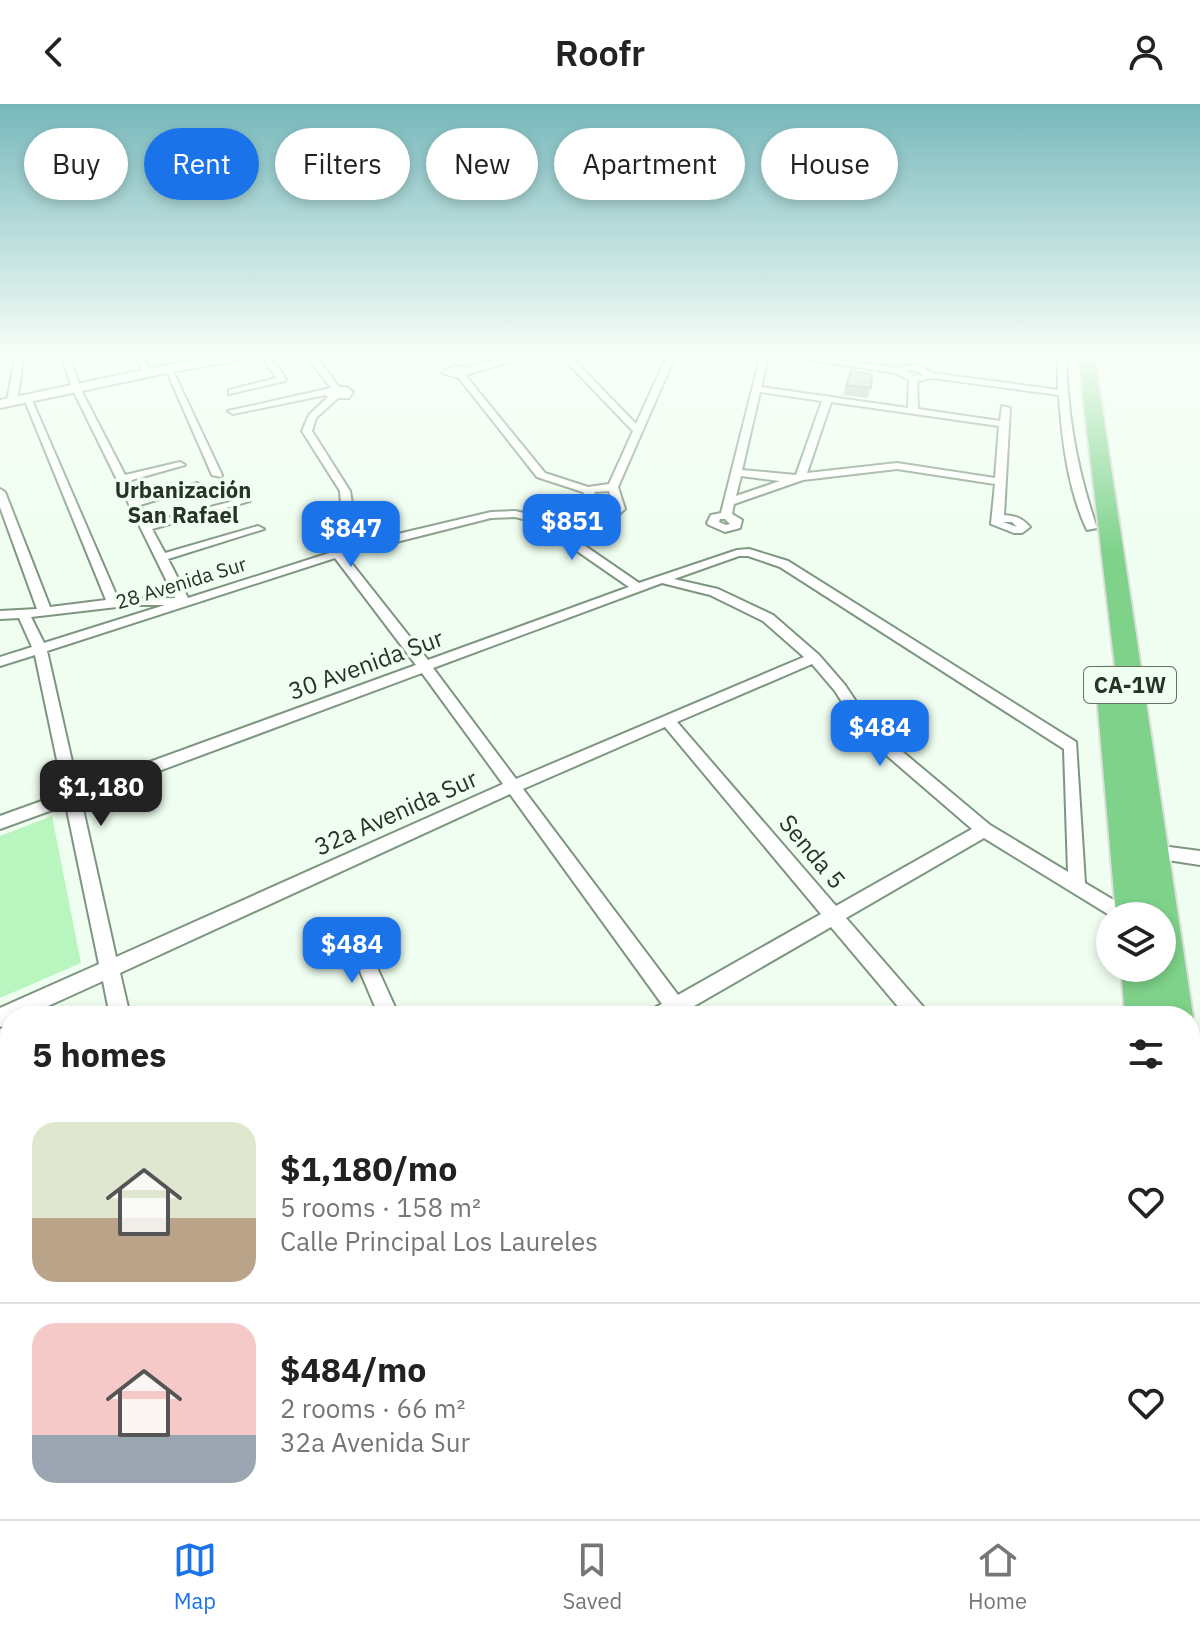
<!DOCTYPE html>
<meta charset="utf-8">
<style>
:root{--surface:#fff;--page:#f6f6f6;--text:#222;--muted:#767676;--line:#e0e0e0;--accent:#1a73e8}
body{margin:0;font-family:"IBM Plex Sans",sans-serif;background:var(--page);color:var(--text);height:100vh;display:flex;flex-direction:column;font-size:30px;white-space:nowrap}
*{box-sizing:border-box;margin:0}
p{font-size:26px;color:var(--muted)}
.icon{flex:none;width:44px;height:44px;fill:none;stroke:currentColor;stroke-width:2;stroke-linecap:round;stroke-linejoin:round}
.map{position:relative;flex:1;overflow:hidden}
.details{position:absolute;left:0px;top:902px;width:1200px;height:514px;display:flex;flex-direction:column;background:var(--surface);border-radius:32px 32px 0 0;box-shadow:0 4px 12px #0003}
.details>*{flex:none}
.guide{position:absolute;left:24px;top:24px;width:1152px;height:72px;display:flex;gap:16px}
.buttons{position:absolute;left:1096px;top:798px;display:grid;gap:16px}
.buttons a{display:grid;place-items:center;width:80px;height:80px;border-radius:50%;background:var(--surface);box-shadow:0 4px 12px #0003;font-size:40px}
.price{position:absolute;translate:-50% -68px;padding:0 18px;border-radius:16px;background:var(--accent);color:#fff;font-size:26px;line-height:52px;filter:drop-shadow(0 2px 4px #0008)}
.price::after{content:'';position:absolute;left:50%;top:48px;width:24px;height:18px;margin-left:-12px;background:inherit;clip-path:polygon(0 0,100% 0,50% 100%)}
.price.selected{background:#222;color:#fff}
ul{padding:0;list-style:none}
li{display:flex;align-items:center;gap:24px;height:200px;padding:0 32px}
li+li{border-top:2px solid var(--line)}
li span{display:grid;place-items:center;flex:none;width:224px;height:160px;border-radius:24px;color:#555}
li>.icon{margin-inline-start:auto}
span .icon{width:96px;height:96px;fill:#fffc;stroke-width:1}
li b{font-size:34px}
h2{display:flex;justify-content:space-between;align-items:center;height:96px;padding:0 32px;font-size:34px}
.tag{padding:0 28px;border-radius:36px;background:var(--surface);box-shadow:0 4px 12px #0003;font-size:28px;line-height:72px}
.tag.selected{background:var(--accent);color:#fff}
header{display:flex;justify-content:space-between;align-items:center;height:104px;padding:0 32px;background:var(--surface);font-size:36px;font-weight:600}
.tab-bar{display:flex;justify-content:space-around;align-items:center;height:112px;border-top:2px solid var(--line);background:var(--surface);font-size:22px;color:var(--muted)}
.tab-bar a{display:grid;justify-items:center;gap:4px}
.tab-bar .selected{color:var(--accent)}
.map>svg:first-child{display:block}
.green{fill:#b9f5bf}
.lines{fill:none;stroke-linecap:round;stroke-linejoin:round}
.street-casing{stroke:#7e9680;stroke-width:4}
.secondary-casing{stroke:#7e9680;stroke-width:4}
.highway-casing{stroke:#dddedd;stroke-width:4}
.street{fill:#fff;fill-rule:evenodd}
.secondary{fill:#fff;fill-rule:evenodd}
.highway{fill:#7ed28a;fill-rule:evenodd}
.wall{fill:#96ac98}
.building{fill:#afc8b1;stroke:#7a8c7c;stroke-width:2}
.labels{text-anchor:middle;stroke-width:7;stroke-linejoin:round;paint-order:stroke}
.far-street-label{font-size:20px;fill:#283229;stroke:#effef0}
.far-neighbourhood-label{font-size:22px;font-weight:bold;fill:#283229;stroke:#effef0}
.shield{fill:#effef0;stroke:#646f65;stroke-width:2}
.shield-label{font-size:22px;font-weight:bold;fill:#283229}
.street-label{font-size:24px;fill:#283229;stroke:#effef0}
</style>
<header><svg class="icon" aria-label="back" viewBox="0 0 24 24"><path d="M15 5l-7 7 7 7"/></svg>Roofr<svg class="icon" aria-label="person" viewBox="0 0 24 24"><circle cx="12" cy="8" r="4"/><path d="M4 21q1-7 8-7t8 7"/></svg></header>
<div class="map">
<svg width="1200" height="1415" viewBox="0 0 1200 1415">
<rect width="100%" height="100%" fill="#effef0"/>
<path class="green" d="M 52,712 L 81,859 L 0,894 L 0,732 Z"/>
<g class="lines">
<defs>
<g id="street">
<path d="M 16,250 L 24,250 L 17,297 L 12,300 L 7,297 Z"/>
<path d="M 61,250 L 69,250 L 80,284 L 125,371 L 180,358 L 185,361 L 128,377 L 137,395 L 197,379 L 202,382 L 140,401 L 149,419 L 245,394 L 250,397 L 152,425 L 165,449 L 258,422 L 264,425 L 168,455 L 188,494 L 364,438 L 491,408 L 515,407 L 543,413 L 639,479 L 737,446 L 749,445 L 788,457 L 1076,638 L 1085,779 L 1132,807 L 1135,812 L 1111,812 L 984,734 L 846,814 L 925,905 L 928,912 L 906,912 L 831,823 L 689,905 L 692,912 L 649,912 L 652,905 L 662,900 L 510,690 L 120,869 L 130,912 L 110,912 L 103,877 L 26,912 L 10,912 L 10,919 L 0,923 L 0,904 L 99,860 L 66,701 L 0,725 L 0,712 L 64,689 L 35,551 L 0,562 L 0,553 L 32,543 L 19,514 L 0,515 L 0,507 L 37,505 L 0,403 L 0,385 L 5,388 L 50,503 L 106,496 L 23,292 L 31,294 L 118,495 L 175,494 L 72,284 ZM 515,413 L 535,418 L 629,483 L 428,556 L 345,451 L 491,414 ZM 739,452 L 748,452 L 780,463 L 1064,645 L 1068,768 L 990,721 L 873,623 L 845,581 L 819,551 L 773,511 L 718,485 L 674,475 ZM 335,454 L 416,561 L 78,684 L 47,547 ZM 662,479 L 710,491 L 763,517 L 804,553 L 516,675 L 433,564 ZM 134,501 L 165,501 L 44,539 L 31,513 ZM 812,560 L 835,587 L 863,631 L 972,725 L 836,802 L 677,618 ZM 422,569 L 503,680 L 116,853 L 81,696 ZM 665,623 L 821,810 L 678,891 L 523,685 Z"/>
<path d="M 136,250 L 144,250 L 150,271 L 143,269 Z"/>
<path d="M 260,250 L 268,250 L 286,275 L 285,277 L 229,290 L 229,286 L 277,274 Z"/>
<path d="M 305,250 L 314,250 L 339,283 L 346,283 L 353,288 L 349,294 L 338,294 L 316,314 L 312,327 L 350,387 L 352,399 L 359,400 L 368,406 L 362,414 L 346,418 L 332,411 L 341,400 L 340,387 L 302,327 L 309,311 L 328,293 L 325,291 L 233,310 L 228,307 L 331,284 ZM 353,405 L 356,407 L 354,410 L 344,410 L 347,406 Z"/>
<path d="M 520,250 L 535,250 L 465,271 L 545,369 L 588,383 L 609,380 L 633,327 L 559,250 L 568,250 L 636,320 L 668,250 L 676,250 L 618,383 L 625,405 L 617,412 L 597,409 L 583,388 L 537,373 L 459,274 L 442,269 L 453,261 L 466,264 ZM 609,387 L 614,404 L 611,406 L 605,405 L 594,388 Z"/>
<path d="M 761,250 L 769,250 L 761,283 L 908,304 L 909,276 L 895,269 L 770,250 L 796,250 L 898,264 L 916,260 L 932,269 L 1058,286 L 1058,250 L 1066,250 C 1067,310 1077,367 1097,424 L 1087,426 C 1068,386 1062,336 1059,291 L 933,274 L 917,277 L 918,305 L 1000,317 L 1002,302 L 1010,304 L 1004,411 C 1016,412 1022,414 1030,423 L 1022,429 L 1014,429 L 991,420 L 995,380 L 897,365 L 803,376 L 734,400 L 732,410 L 742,416 L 740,424 L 725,428 L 709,421 L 707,419 L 711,411 L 721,409 ZM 905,266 L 915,266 L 924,271 L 914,272 ZM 760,288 L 822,297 L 796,371 L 742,366 ZM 831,298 L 999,322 L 995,374 L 897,359 L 807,369 ZM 741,372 L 780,377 L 736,392 ZM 720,415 L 725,415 L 730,420 L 726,421 L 719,418 ZM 1003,418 L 1012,418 L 1017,423 Z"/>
<path d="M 165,263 L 172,265 L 222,371 L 221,373 L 212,371 Z"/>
<path d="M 1154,741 L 1200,747 L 1200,761 L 1148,753 L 1146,748 L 1148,743 Z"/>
<path d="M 354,824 L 360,826 L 399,912 L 379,912 L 345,832 L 348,826 Z"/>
<path d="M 10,1267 L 10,1295 L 0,1299 L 0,1272 Z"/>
<path d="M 199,1406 L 227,1406 L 229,1415 L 201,1415 Z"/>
<path d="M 523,1406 L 551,1406 L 552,1415 L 524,1415 Z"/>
<path d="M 836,1406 L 864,1406 L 866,1415 L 838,1415 Z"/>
</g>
<path id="secondary" d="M 242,250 L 274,250 L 172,268 L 0,304 L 0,296 L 172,260 Z"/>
<g id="highway">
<path d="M 1078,250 L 1094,250 L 1193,912 L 1190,919 L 1190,912 L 1125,912 L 1121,864 L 1162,864 L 1162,812 L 1116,812 L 1095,570 L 1099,564 L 1115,563 Z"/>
<path d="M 1190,1021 L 1200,1025 L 1200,1143 L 1190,1138 Z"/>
<path d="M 1190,1379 L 1200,1383 L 1200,1415 L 1165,1415 L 1164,1406 L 1190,1406 Z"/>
</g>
</defs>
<use href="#street" class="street-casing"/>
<use href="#secondary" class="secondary-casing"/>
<use href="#highway" class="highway-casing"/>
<use href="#street" class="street"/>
<use href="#secondary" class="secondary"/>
<use href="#highway" class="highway"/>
</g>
<path class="wall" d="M 846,281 L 871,284 L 868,294 L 843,291 Z"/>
<path class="building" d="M 851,267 L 872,270 L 871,284 L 846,281 Z"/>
<linearGradient id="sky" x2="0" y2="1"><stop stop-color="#77b8bc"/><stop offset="0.56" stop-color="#f8fff8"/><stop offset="1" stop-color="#f8fff8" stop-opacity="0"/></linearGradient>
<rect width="1200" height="449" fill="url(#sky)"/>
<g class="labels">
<g class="far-street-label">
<text transform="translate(181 479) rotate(-17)" y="7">28 Avenida Sur</text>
</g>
<g class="far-neighbourhood-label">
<text x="183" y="394">Urbanización<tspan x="183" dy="25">San Rafael</tspan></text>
</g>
<rect class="shield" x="1084" y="563" width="92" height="36" rx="6"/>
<g class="shield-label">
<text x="1130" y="589">CA-1W</text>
</g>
<g class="street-label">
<text transform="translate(366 561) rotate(-20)" y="8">30 Avenida Sur</text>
<text transform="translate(396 709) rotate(-24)" y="8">32a Avenida Sur</text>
<text transform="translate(812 748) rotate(50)" y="8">Senda 5</text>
</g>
</g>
</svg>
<div class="buttons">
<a><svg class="icon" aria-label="layers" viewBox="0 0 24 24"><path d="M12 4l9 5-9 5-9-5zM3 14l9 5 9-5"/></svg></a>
</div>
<b class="price" style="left:572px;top:458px">$851</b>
<b class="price" style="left:351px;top:465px">$847</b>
<b class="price" style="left:880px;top:664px">$484</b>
<b class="price selected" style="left:101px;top:724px">$1,180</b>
<b class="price" style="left:352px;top:881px">$484</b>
<div class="guide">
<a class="tag">Buy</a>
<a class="tag selected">Rent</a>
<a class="tag">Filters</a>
<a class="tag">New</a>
<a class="tag">Apartment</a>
<a class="tag">House</a>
</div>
<section class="details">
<h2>5 homes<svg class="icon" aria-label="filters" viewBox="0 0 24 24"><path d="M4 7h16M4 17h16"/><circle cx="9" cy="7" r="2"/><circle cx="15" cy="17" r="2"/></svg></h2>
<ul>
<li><span style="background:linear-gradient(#dfe7d0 60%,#b9a48a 0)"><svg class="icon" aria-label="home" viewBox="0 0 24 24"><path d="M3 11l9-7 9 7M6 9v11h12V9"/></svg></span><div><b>$1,180/mo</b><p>5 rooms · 158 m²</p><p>Calle Principal Los Laureles</p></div><svg class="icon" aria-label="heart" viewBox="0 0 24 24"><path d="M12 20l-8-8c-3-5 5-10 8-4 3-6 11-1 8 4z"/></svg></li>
<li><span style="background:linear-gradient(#f6c9c9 70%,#9aa5b1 0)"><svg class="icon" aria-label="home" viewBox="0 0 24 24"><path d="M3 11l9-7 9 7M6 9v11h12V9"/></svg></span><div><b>$484/mo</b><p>2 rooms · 66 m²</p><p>32a Avenida Sur</p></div><svg class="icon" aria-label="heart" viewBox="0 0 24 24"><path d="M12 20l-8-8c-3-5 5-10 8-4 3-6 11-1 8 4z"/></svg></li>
</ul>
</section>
</div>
<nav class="tab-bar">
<a class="selected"><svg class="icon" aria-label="map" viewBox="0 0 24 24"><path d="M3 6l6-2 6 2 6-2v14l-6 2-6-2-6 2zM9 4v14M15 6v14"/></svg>Map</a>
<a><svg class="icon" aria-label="saved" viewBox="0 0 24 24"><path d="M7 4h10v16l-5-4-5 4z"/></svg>Saved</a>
<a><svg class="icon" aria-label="home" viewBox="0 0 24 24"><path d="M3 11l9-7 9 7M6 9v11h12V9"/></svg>Home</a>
</nav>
